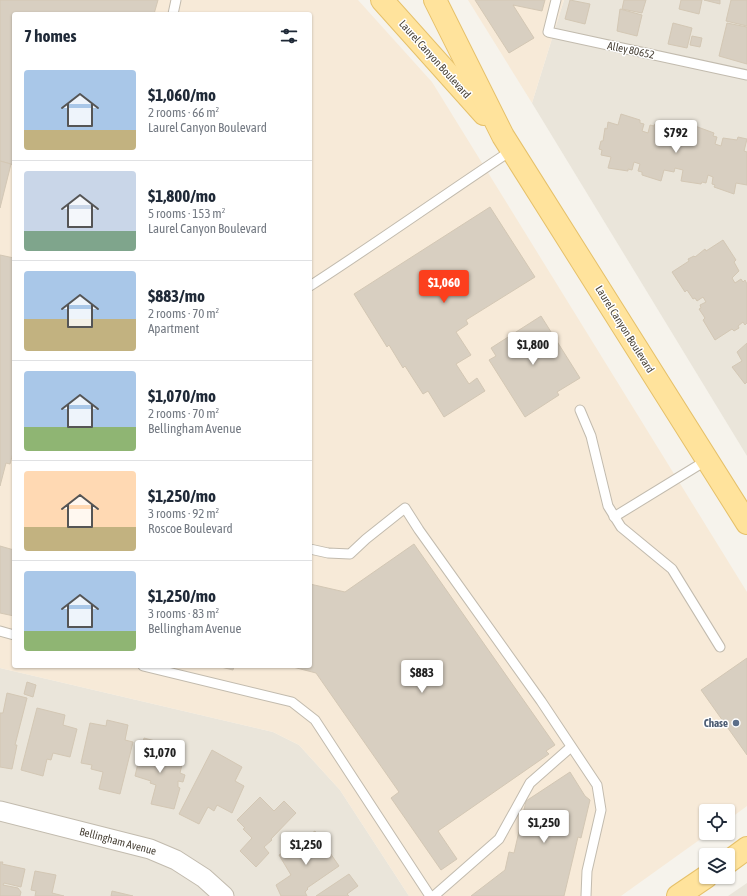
<!DOCTYPE html>
<meta charset="utf-8">
<style>
:root{--surface:#fff;--page:#f2f2f3;--text:#1f2937;--muted:#747a83;--line:#e0e1e3;--accent:#fc3f1d}
body{margin:0;font-family:"Asap Condensed",sans-serif;background:var(--page);color:var(--text);height:100vh;display:flex;flex-direction:column;font-size:15px;white-space:nowrap}
*{box-sizing:border-box;margin:0}
p{font-size:13px;color:var(--muted)}
.icon{flex:none;width:22px;height:22px;fill:none;stroke:currentColor;stroke-width:2;stroke-linecap:round;stroke-linejoin:round}
.map{position:relative;flex:1;overflow:hidden}
.drawer{position:absolute;left:12px;top:12px;width:300px;height:656px;display:flex;flex-direction:column;background:var(--surface);border-radius:4px;box-shadow:0 1px 3px #0004}
.drawer>*{flex:none}
.fabs{position:absolute;left:699px;top:804px;display:grid;gap:8px}
.fabs a{display:grid;place-items:center;width:36px;height:36px;border-radius:4px;background:var(--surface);box-shadow:0 1px 3px #0004;font-size:20px}
.price{position:absolute;translate:-50% -34px;padding:0 9px;border-radius:4px;background:#fff;color:#222;font-size:13px;line-height:26px;filter:drop-shadow(0 1px 2px #0008)}
.price::after{content:'';position:absolute;left:50%;top:24px;width:12px;height:9px;margin-left:-6px;background:inherit;clip-path:polygon(0 0,100% 0,50% 100%)}
.price.selected{background:var(--accent);color:#fff}
ul{padding:0;list-style:none}
li{display:flex;align-items:center;gap:12px;height:100px;padding:0 12px}
li+li{border-top:1px solid var(--line)}
li span{display:grid;place-items:center;flex:none;width:112px;height:80px;border-radius:4px;color:#555}
li>.icon{margin-inline-start:auto}
span .icon{width:48px;height:48px;fill:#fffc;stroke-width:1}
li b{font-size:17px}
h2{display:flex;justify-content:space-between;align-items:center;height:48px;padding:0 12px;font-size:17px}
.map>svg:first-child{display:block}
.residential{fill:#eae5da}
.commercial{fill:#f7ead8;fill-rule:evenodd}
.building{fill:#d8cfc1;stroke:#d3c7b4}
.lines{fill:none;stroke-linecap:round;stroke-linejoin:round}
.service-casing{stroke:#c2bbae;stroke-width:11}
.minor-casing{stroke:#c2bbae;stroke-width:21}
.primary-casing{stroke:#e6c16a;stroke-width:24}
.service{stroke:#fff;stroke-width:9}
.minor{stroke:#fff;stroke-width:19}
.primary{stroke:#ffe39c;stroke-width:22}
.service-dot{fill:#5c6f8a;stroke:#fff;stroke-width:1.5}
.labels{text-anchor:middle;stroke-width:3;stroke-linejoin:round;paint-order:stroke}
.street-label{font-size:11px;fill:#4b4439;stroke:#fff}
.service-label{font-size:11px;font-weight:bold;fill:#4e5e75;stroke:#fff;text-anchor:end}
</style>
<div class="map">
<svg width="747" height="896" viewBox="0 0 747 896">
<rect width="100%" height="100%" fill="#f6f3ec"/>
<g class="residential">
<path d="M 564,0 L 747,0 L 747,456 L 532,103 Z"/>
<path d="M 0,668 L 273,732 L 299,745 L 340,790 L 409,896 L 0,896 Z"/>
<path d="M 747,883 L 747,896 L 728,896 Z"/>
</g>
<g class="commercial">
<path d="M 0,0 L 358,0 L 432,82 L 747,592 L 747,806 L 728,820 L 728,811 L 706,811 L 706,833 L 709,833 L 621,896 L 409,896 L 340,790 L 299,745 L 273,732 L 0,668 ZM 14,14 L 310,14 L 310,666 L 14,666 Z"/>
<path d="M 468,0 L 564,0 L 532,103 Z"/>
</g>
<g class="building">
<path d="M 0,0 L 158,0 L 154,14 L 14,14 L 14,165 L 0,161 Z"/>
<path d="M 475,0 L 545,0 L 542,11 L 513,5 L 534,38 L 509,53 Z"/>
<path d="M 570,0 L 590,4 L 585,24 L 565,19 Z"/>
<path d="M 624,0 L 646,0 L 642,13 L 622,9 Z"/>
<path d="M 681,0 L 702,0 L 699,14 L 679,9 Z"/>
<path d="M 704,0 L 720,0 L 720,4 Z"/>
<path d="M 731,0 L 747,0 L 747,26 L 726,21 Z"/>
<path d="M 620,9 L 642,15 L 637,36 L 617,31 Z"/>
<path d="M 673,23 L 692,28 L 687,48 L 668,44 Z"/>
<path d="M 727,23 L 747,27 L 747,64 L 719,56 Z"/>
<path d="M 692,36 L 702,38 L 700,47 L 690,45 Z"/>
<path d="M 621,114 L 640,120 L 640,123 L 644,124 L 642,131 L 648,133 L 650,125 L 654,126 L 655,124 L 674,126 L 671,138 L 681,140 L 682,136 L 692,138 L 695,126 L 714,133 L 713,136 L 717,137 L 715,144 L 721,146 L 723,138 L 737,140 L 738,137 L 747,139 L 744,151 L 747,152 L 747,185 L 736,183 L 734,194 L 714,187 L 715,185 L 712,184 L 713,177 L 708,175 L 706,183 L 702,182 L 701,184 L 681,181 L 683,170 L 675,168 L 674,172 L 664,170 L 661,181 L 642,175 L 642,172 L 638,171 L 640,164 L 634,162 L 632,170 L 628,169 L 628,171 L 608,168 L 611,157 L 601,155 L 602,150 L 599,149 L 601,141 L 603,141 L 605,128 L 607,129 L 608,122 L 618,125 Z"/>
<path d="M 0,161 L 11,164 L 0,208 Z"/>
<path d="M 490,207 L 535,277 L 466,320 L 468,324 L 456,332 L 471,355 L 456,364 L 469,384 L 477,378 L 485,391 L 444,417 L 428,391 L 423,394 L 405,366 L 403,368 L 389,345 L 387,347 L 354,294 Z"/>
<path d="M 723,240 L 736,260 L 734,262 L 739,271 L 732,278 L 735,283 L 741,279 L 743,282 L 745,280 L 747,284 L 747,323 L 745,325 L 743,322 L 738,326 L 739,328 L 734,331 L 732,329 L 715,340 L 703,320 L 705,318 L 699,309 L 701,308 L 700,305 L 706,302 L 703,297 L 697,301 L 695,298 L 693,299 L 687,290 L 685,292 L 672,272 L 689,261 L 688,259 L 694,256 L 695,257 L 705,249 L 706,251 Z"/>
<path d="M 0,255 L 14,258 L 14,449 L 10,464 L 6,463 L 0,486 Z"/>
<path d="M 541,316 L 580,378 L 557,392 L 559,395 L 525,417 L 489,360 L 496,356 L 491,348 Z"/>
<path d="M 747,343 L 747,382 L 745,384 L 732,367 L 742,361 L 737,352 Z"/>
<path d="M 414,544 L 555,745 L 546,751 L 549,754 L 438,831 L 457,859 L 441,870 L 391,798 L 399,792 L 316,673 L 289,666 L 310,666 L 310,584 L 345,592 Z"/>
<path d="M 0,546 L 14,550 L 14,616 L 0,613 Z"/>
<path d="M 747,658 L 747,755 L 701,690 Z"/>
<path d="M 217,666 L 234,666 L 233,670 Z"/>
<path d="M 27,682 L 36,685 L 33,697 L 24,694 Z"/>
<path d="M 7,693 L 27,698 L 15,745 L 17,745 L 16,750 L 12,769 L 0,767 L 0,713 L 3,713 Z"/>
<path d="M 37,708 L 65,715 L 63,725 L 77,729 L 70,757 L 53,753 L 51,760 L 47,759 L 43,776 L 21,770 Z"/>
<path d="M 107,720 L 128,725 L 125,740 L 133,742 L 120,794 L 99,789 L 103,772 L 91,769 L 92,765 L 81,763 L 90,723 L 106,726 Z"/>
<path d="M 144,738 L 159,742 L 156,753 L 183,760 L 180,773 L 185,775 L 183,782 L 178,781 L 178,787 L 180,788 L 174,809 L 151,804 L 156,785 L 150,783 L 151,781 L 135,776 Z"/>
<path d="M 212,750 L 242,767 L 235,781 L 244,786 L 232,813 L 217,805 L 214,811 L 208,807 L 199,824 L 179,814 Z"/>
<path d="M 570,772 L 585,796 L 590,800 L 581,838 L 578,837 L 564,896 L 471,896 L 505,870 L 509,852 L 514,853 L 526,801 Z"/>
<path d="M 260,797 L 274,811 L 284,801 L 296,813 L 271,839 L 272,840 L 264,847 L 269,853 L 256,867 L 240,851 L 252,838 L 243,829 L 245,828 L 237,820 Z"/>
<path d="M 315,831 L 339,866 L 307,888 L 308,889 L 305,892 L 307,896 L 281,896 L 276,885 L 291,875 L 279,855 Z"/>
<path d="M 0,862 L 3,862 L 2,864 L 25,869 L 21,887 L 4,883 L 3,885 L 18,888 L 21,892 L 20,896 L 0,896 Z"/>
<path d="M 35,871 L 56,875 L 52,893 L 64,896 L 35,896 L 36,891 L 31,890 Z"/>
<path d="M 349,874 L 358,886 L 347,894 L 349,896 L 316,896 Z"/>
<path d="M 112,891 L 133,896 L 111,896 Z"/>
</g>
<g class="lines">
<defs>
<g id="service">
<path d="M 556,0 L 548,32 L 747,75"/>
<path d="M 173,14 L 176,0"/>
<path d="M 310,286 C 378,242 444,195 512,150"/>
<path d="M 580,410 L 591,436 L 608,506 L 621,527 L 672,569 L 720,647"/>
<path d="M 614,517 L 707,460"/>
<path d="M 310,549 L 328,553 L 350,554 L 366,539 L 405,508 L 419,530 L 541,701 L 597,785 L 601,810 L 587,871 L 586,896"/>
<path d="M 0,631 L 14,635"/>
<path d="M 143,666 L 292,702 L 315,720 L 430,896"/>
<path d="M 434,896 L 499,839 L 530,783 L 571,747"/>
</g>
<path id="minor" d="M 0,811 L 150,849 L 176,860 L 204,878 L 224,896"/>
<g id="primary">
<path d="M 382,0 L 484,114"/>
<path d="M 435,0 L 503,136 L 747,523"/>
<path d="M 728,862 L 747,848"/>
<path d="M 678,896 L 706,877"/>
</g>
</defs>
<use href="#service" class="service-casing"/>
<use href="#minor" class="minor-casing"/>
<use href="#primary" class="primary-casing"/>
<use href="#service" class="service"/>
<use href="#minor" class="minor"/>
<use href="#primary" class="primary"/>
</g>
<circle class="service-dot" cx="736" cy="723" r="4"/>
<g class="labels">
<g class="street-label">
<text transform="translate(631 50) rotate(12)" y="4">Alley 80652</text>
<text transform="translate(435 59) rotate(48)" y="4">Laurel Canyon Boulevard</text>
<text transform="translate(625 329) rotate(58)" y="4">Laurel Canyon Boulevard</text>
<text transform="translate(118 841) rotate(15)" y="4">Bellingham Avenue</text>
</g>
<g class="service-label">
<text x="728" y="727">Chase</text>
</g>
</g>
</svg>
<div class="fabs">
<a><svg class="icon" aria-label="locate" viewBox="0 0 24 24"><circle cx="12" cy="12" r="6"/><path d="M12 2v4M12 18v4M2 12h4M18 12h4"/></svg></a>
<a><svg class="icon" aria-label="layers" viewBox="0 0 24 24"><path d="M12 4l9 5-9 5-9-5zM3 14l9 5 9-5"/></svg></a>
</div>
<b class="price" style="left:676px;top:154px">$792</b>
<b class="price selected" style="left:444px;top:304px">$1,060</b>
<b class="price" style="left:533px;top:366px">$1,800</b>
<b class="price" style="left:422px;top:694px">$883</b>
<b class="price" style="left:160px;top:774px">$1,070</b>
<b class="price" style="left:544px;top:844px">$1,250</b>
<b class="price" style="left:306px;top:866px">$1,250</b>
<section class="drawer">
<h2>7 homes<svg class="icon" aria-label="filters" viewBox="0 0 24 24"><path d="M4 7h16M4 17h16"/><circle cx="9" cy="7" r="2"/><circle cx="15" cy="17" r="2"/></svg></h2>
<ul>
<li><span style="background:linear-gradient(#a9c7e8 75%,#c2b280 0)"><svg class="icon" aria-label="home" viewBox="0 0 24 24"><path d="M3 11l9-7 9 7M6 9v11h12V9"/></svg></span><div><b>$1,060/mo</b><p>2 rooms · 66 m²</p><p>Laurel Canyon Boulevard</p></div></li>
<li><span style="background:linear-gradient(#c9d6e8 75%,#7fa58c 0)"><svg class="icon" aria-label="home" viewBox="0 0 24 24"><path d="M3 11l9-7 9 7M6 9v11h12V9"/></svg></span><div><b>$1,800/mo</b><p>5 rooms · 153 m²</p><p>Laurel Canyon Boulevard</p></div></li>
<li><span style="background:linear-gradient(#a9c7e8 60%,#c2b280 0)"><svg class="icon" aria-label="home" viewBox="0 0 24 24"><path d="M3 11l9-7 9 7M6 9v11h12V9"/></svg></span><div><b>$883/mo</b><p>2 rooms · 70 m²</p><p>Apartment</p></div></li>
<li><span style="background:linear-gradient(#a9c7e8 70%,#8fb573 0)"><svg class="icon" aria-label="home" viewBox="0 0 24 24"><path d="M3 11l9-7 9 7M6 9v11h12V9"/></svg></span><div><b>$1,070/mo</b><p>2 rooms · 70 m²</p><p>Bellingham Avenue</p></div></li>
<li><span style="background:linear-gradient(#ffd9b3 70%,#c2b280 0)"><svg class="icon" aria-label="home" viewBox="0 0 24 24"><path d="M3 11l9-7 9 7M6 9v11h12V9"/></svg></span><div><b>$1,250/mo</b><p>3 rooms · 92 m²</p><p>Roscoe Boulevard</p></div></li>
<li><span style="background:linear-gradient(#a9c7e8 75%,#8fb573 0)"><svg class="icon" aria-label="home" viewBox="0 0 24 24"><path d="M3 11l9-7 9 7M6 9v11h12V9"/></svg></span><div><b>$1,250/mo</b><p>3 rooms · 83 m²</p><p>Bellingham Avenue</p></div></li>
</ul>
</section>
</div>
